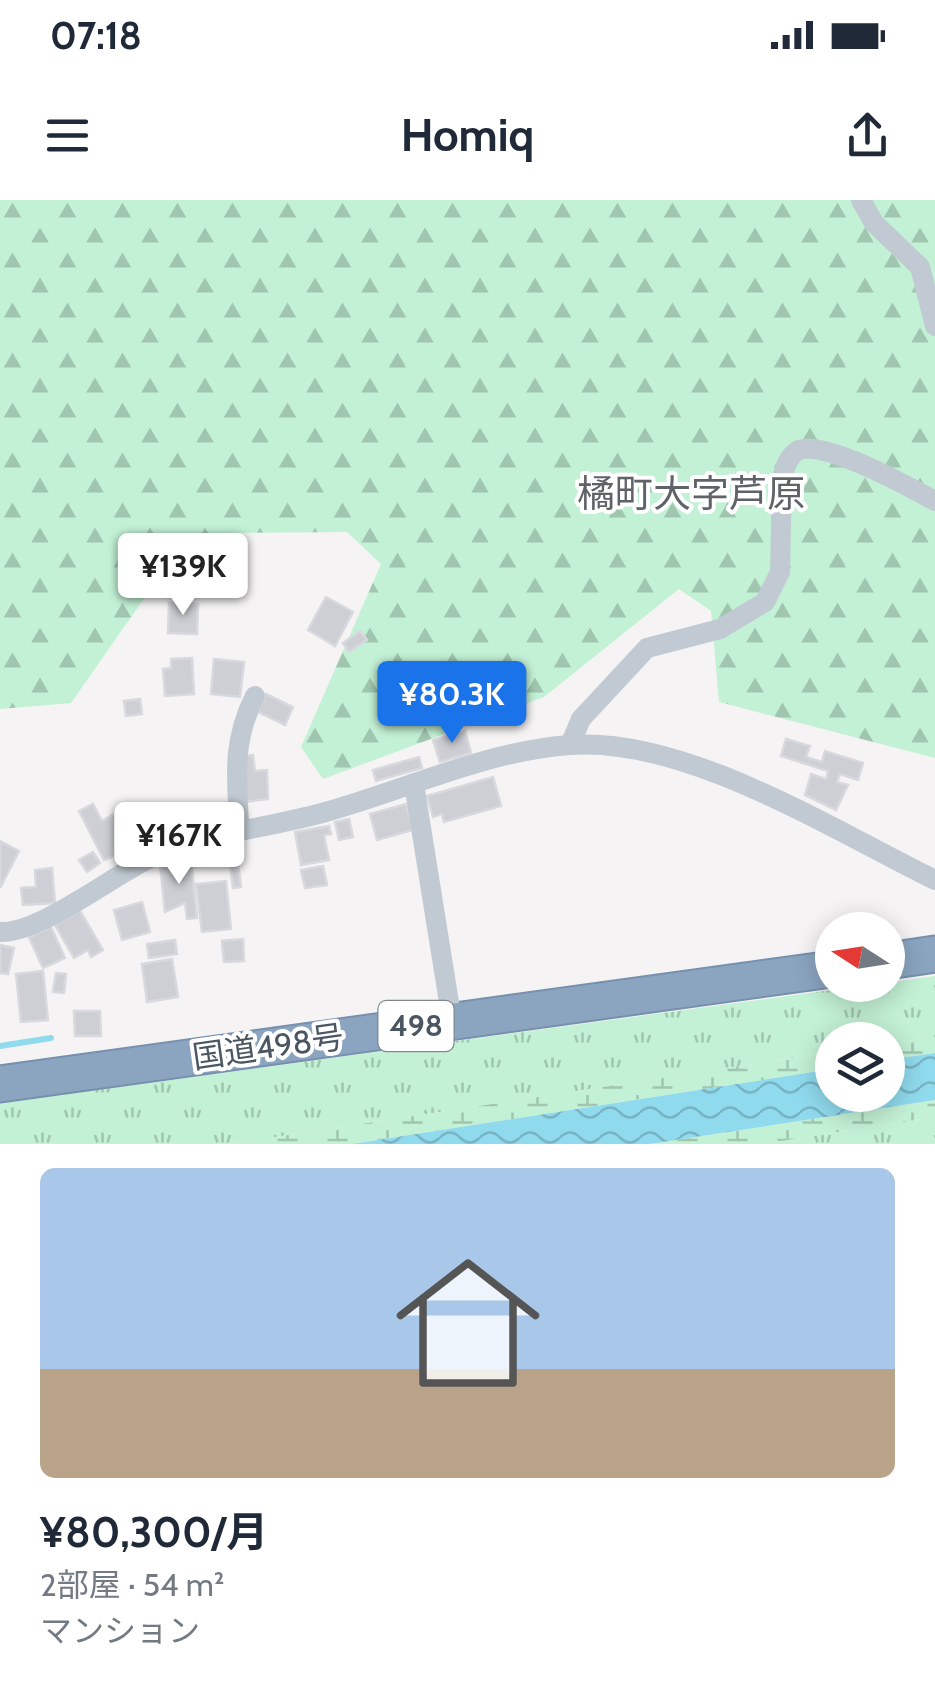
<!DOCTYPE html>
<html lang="ja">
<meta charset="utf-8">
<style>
:root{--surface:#fff;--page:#f6f6f7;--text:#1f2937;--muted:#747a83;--accent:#1a73e8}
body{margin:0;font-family:Cabin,"Noto Sans JP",sans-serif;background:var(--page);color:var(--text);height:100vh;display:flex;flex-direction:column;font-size:38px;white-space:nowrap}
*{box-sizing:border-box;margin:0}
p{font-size:32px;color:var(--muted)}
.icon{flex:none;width:55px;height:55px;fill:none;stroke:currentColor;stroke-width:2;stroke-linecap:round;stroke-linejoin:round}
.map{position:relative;height:944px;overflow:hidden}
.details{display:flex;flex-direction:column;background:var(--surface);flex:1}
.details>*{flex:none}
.needle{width:65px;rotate:282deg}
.controls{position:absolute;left:815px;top:712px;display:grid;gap:20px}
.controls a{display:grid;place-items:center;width:90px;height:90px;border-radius:50%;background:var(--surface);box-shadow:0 5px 25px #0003;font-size:50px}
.price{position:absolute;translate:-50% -85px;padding:0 22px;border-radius:10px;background:#fff;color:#222;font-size:32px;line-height:65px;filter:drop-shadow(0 2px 5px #0008)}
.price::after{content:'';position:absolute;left:50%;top:60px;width:30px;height:22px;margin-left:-15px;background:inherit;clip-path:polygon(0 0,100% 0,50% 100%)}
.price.selected{background:var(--accent);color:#fff}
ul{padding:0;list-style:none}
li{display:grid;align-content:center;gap:20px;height:530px;padding:0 40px}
li span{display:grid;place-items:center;height:310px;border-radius:15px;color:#555}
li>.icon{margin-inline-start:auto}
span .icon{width:180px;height:180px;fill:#fffc;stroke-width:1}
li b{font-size:42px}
.status{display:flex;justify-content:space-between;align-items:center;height:70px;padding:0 50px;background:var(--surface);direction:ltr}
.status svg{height:28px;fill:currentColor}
header{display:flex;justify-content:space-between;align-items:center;height:130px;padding:0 40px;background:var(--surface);font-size:45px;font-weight:800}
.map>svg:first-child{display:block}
.grass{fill:url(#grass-tufts)}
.forest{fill:url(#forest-firs)}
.wetland{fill:url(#wetland-marsh)}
.water{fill:url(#water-waves)}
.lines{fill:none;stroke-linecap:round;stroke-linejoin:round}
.stream{stroke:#90daee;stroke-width:6}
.building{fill:#cdcfd5;stroke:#d7d9de;stroke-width:2.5}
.highway-casing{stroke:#7690ad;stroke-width:39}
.street{stroke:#c1cad2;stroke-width:20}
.highway{stroke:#8ba5c1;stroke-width:35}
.labels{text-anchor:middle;stroke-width:8;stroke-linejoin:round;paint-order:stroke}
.shield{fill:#fff;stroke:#808990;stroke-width:2.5}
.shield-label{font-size:30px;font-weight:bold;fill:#4a5661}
.street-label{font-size:32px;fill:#4a5661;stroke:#fff}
.quarter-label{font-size:38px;fill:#5f6368;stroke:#fff}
</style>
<div class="status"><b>07:18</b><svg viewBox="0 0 49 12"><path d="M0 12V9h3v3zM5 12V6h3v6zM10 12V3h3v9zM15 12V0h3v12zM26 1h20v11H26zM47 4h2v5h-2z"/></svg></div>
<header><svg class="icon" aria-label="menu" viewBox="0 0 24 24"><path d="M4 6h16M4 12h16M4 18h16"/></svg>Homiq<svg class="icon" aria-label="share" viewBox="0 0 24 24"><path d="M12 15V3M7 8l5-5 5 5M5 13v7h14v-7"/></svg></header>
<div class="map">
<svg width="935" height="944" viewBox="0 0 935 944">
<defs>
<pattern id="grass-tufts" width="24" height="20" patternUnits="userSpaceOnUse" patternTransform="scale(2.5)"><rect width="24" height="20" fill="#c3f1d5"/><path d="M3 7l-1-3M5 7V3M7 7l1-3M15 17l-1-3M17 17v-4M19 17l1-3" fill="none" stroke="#a0c6b0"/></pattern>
<pattern id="forest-firs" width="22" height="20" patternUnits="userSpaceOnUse" patternTransform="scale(2.5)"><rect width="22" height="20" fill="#c3f1d5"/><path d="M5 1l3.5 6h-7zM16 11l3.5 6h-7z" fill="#a0c6b0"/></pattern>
<pattern id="wetland-marsh" width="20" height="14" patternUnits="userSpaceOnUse" patternTransform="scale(2.5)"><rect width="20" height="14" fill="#c3f1d5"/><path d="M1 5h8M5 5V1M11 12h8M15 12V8" fill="none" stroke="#a0c6b0"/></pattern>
<pattern id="water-waves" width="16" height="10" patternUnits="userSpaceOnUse" patternTransform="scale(2.5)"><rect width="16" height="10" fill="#90daee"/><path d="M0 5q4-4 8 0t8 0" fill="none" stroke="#78b4c4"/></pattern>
</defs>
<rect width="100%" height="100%" fill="#f5f3f3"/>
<g class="grass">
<path d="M 935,776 L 935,837 L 888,844 L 888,840 L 832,840 L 832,852 L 229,944 L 0,944 L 0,903 Z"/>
<path d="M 935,917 L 935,944 L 762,944 Z"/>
</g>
<path class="forest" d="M 0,0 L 935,0 L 935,558 L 719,502 L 711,411 L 679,389 L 544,497 L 323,579 L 301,547 L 381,364 L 347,332 L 222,333 L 157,380 L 71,503 L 0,509 Z"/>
<g class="wetland">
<path d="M 935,837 L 935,853 L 888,860 L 888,844 Z"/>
<path d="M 832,852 L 832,869 L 352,944 L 229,944 Z"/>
<path d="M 935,900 L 935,917 L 762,944 L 650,944 Z"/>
</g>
<path class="water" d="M 935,853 L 935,900 L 650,944 L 352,944 L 832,869 L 832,895 L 888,895 L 888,860 Z"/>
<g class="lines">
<path class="stream" d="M 0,846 L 51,838"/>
</g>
<g class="building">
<path d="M 326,397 L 353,412 L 335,446 L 308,430 Z"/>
<path d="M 169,403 L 198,404 L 197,434 L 168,433 Z"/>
<path d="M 360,431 L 367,440 L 349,452 L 343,443 Z"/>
<path d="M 192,458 L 194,494 L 165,496 L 163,469 L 171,468 L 171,459 Z"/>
<path d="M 214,459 L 244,462 L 240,497 L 211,494 Z"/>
<path d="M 266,494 L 293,507 L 285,525 L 258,512 Z"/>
<path d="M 140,499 L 142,514 L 126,516 L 124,501 Z"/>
<path d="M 465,531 L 471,553 L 440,562 L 433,540 Z"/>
<path d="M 786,539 L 810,546 L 806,557 L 822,562 L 825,551 L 863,563 L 858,580 L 840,574 L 837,582 L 848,585 L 836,610 L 805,595 L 811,574 L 826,579 L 828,571 L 781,556 Z"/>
<path d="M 253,555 L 255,571 L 267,570 L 268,599 L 245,602 L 242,556 Z"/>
<path d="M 419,557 L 422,568 L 376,581 L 373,570 Z"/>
<path d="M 493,577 L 501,606 L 444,622 L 442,614 L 433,617 L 427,596 Z"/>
<path d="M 93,604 L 102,621 L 114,614 L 118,622 L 127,617 L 140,640 L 130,646 L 132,650 L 104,660 L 79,611 Z"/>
<path d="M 406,604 L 413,630 L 377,640 L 370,614 Z"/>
<path d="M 349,619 L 353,637 L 339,640 L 335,622 Z"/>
<path d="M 329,626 L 331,634 L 324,635 L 329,660 L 301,665 L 295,632 Z"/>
<path d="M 0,641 L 19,651 L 0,688 Z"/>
<path d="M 93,652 L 100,663 L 87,672 L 79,660 Z"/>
<path d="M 191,660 L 197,718 L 187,719 L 185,703 L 165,712 L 160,664 Z"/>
<path d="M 238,663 L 241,687 L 233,688 L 230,664 Z"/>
<path d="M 323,666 L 327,685 L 305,688 L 301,670 Z"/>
<path d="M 52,668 L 55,703 L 23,705 L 21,688 L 36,687 L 35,670 Z"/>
<path d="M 226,681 L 231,729 L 202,732 L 196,684 Z"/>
<path d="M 142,702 L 150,732 L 122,740 L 114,710 Z"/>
<path d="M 80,711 L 103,750 L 91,757 L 88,750 L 74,758 L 55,725 Z"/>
<path d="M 51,727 L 65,758 L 43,768 L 29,737 Z"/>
<path d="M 243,739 L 244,761 L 224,762 L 222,741 Z"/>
<path d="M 175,740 L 177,754 L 149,758 L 147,744 Z"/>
<path d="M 0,745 L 14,748 L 8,774 L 0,773 Z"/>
<path d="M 172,759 L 178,797 L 147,802 L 142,764 Z"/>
<path d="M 43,771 L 48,820 L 21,822 L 16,774 Z"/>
<path d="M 56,773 L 66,774 L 64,793 L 53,792 Z"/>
<path d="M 74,811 L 100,811 L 101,836 L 75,836 Z"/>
</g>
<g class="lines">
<defs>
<g id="highway">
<path d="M 888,761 L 935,754"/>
<path d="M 0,884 L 832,769"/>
</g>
</defs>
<use href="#highway" class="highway-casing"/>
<g class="street">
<path d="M 861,0 L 874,23 L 920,67 L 935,126"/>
<path d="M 570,545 L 581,519 L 647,448 L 720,429 L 765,402 L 780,372 L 782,278 C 785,268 788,257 797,251 C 820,237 911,288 935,301"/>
<path d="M 414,584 L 452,821"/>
<path d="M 244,629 L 239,621 C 236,574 233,539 255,496"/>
<path d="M 0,732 C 43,734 121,667 168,650 C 218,632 271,627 322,613 C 403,591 485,551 570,545 C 685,536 833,630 935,680"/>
</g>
<use href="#highway" class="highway"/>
</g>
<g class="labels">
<rect class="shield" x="378.5" y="801" width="75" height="50" rx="8"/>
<g class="shield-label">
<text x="416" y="836">498</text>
</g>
<g class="street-label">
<text transform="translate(268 847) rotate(-8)" y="11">国道498号</text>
</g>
<g class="quarter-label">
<text x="691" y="307">橘町大字芦原</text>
</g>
</g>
</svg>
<div class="controls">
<a><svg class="needle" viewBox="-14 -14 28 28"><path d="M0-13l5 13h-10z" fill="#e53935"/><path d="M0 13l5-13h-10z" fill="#747a83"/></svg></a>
<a><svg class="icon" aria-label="layers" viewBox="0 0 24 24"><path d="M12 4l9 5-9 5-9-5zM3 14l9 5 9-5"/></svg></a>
</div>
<b class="price" style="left:183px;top:418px">¥139K</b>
<b class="price selected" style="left:452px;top:546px">¥80.3K</b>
<b class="price" style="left:179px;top:687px">¥167K</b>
</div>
<section class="details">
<ul>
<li><span style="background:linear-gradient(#a9c7e8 65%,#b9a48a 0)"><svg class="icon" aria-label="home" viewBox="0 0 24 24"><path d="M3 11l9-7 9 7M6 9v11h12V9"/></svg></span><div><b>¥80,300/月</b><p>2部屋 · 54 m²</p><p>マンション</p></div></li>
</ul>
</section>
